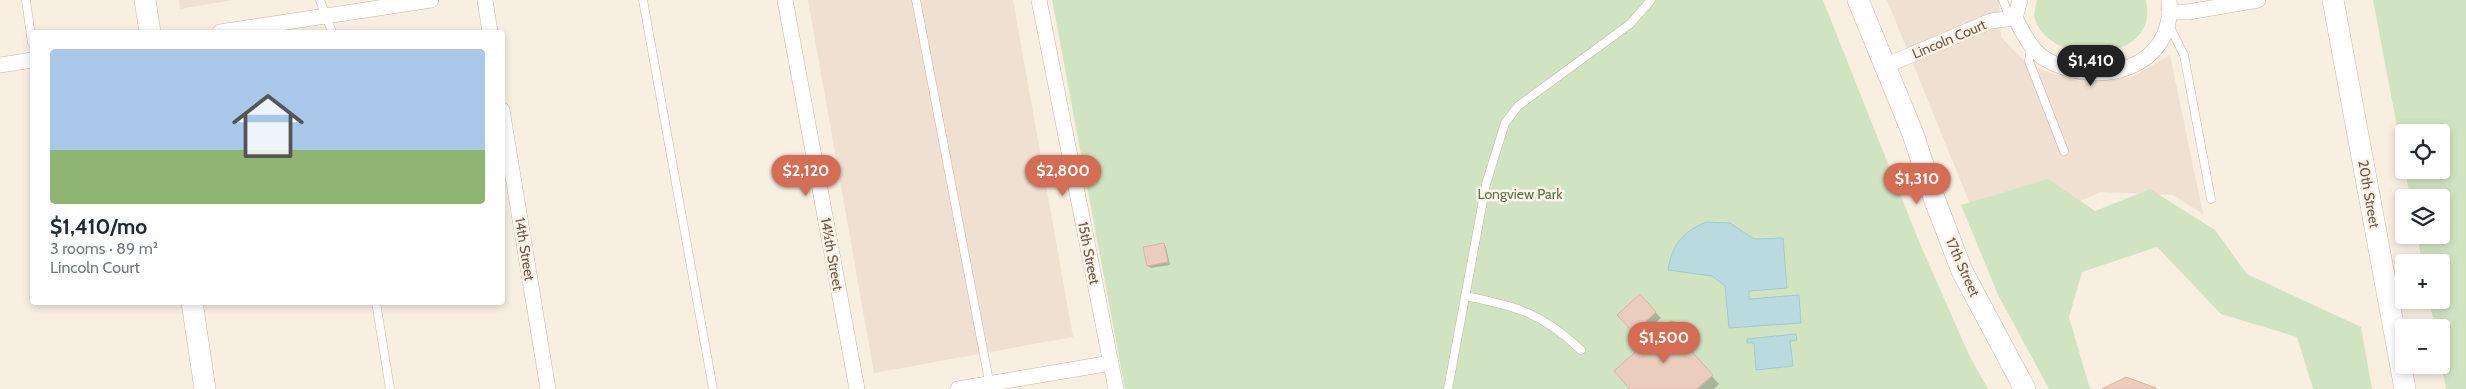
<!DOCTYPE html>
<meta charset="utf-8">
<style>
:root{--surface:#fff;--page:#f2f2f3;--text:#1f2937;--muted:#747a83;--accent:#d56c54}
body{margin:0;font-family:Cabin,sans-serif;background:var(--page);color:var(--text);height:100vh;display:flex;flex-direction:column;font-size:19px;white-space:nowrap}
*{box-sizing:border-box;margin:0}
p{font-size:16px;color:var(--muted)}
.icon{flex:none;width:28px;height:28px;fill:none;stroke:currentColor;stroke-width:2;stroke-linecap:round;stroke-linejoin:round}
.map{position:relative;flex:1;overflow:hidden}
.sheet{position:absolute;left:30px;top:30px;width:475px;height:275px;display:flex;flex-direction:column;background:var(--surface);border-radius:5px;box-shadow:0 2px 8px #0003}
.sheet>*{flex:none}
.buttons{position:absolute;left:2395px;top:124px;display:grid;gap:10px}
.buttons a{display:grid;place-items:center;width:55px;height:55px;border-radius:5px;background:var(--surface);box-shadow:0 2px 8px #0003;font-size:25px}
.price{position:absolute;translate:-50% -42px;padding:0 11px;border-radius:18px;background:var(--accent);color:#fff;font-size:16px;line-height:32px;filter:drop-shadow(0 1px 2px #0008)}
.price::after{content:'';position:absolute;left:50%;top:30px;width:15px;height:11px;margin-left:-8px;background:inherit;clip-path:polygon(0 0,100% 0,50% 100%)}
.price.current{background:#222;color:#fff}
ul{padding:0;list-style:none}
li{display:grid;align-content:center;gap:10px;height:265px;padding:0 20px}
li span{display:grid;place-items:center;height:155px;border-radius:5px;color:#555}
li>.icon{margin-inline-start:auto}
span .icon{width:90px;height:90px;fill:#fffc;stroke-width:1}
li b{font-size:21px}
.map>svg:first-child{display:block}
.residential{fill:#efe0d1}
.green{fill:#d1e4c2}
.water{fill:#b9dbdf;stroke:#a0cad0}
.shadow{fill:#0003}
.building{fill:#ebcdbc;stroke:#dbb39f}
.lines{fill:none;stroke-linecap:round;stroke-linejoin:round}
.lane-casing{stroke:#c7b6aa;stroke-width:9}
.street-casing{stroke:#c7b6aa;stroke-width:16}
.secondary-casing{stroke:#cdb8aa;stroke-width:22}
.lane{stroke:#fff;stroke-width:8}
.street{stroke:#fff;stroke-width:15}
.secondary{stroke:#fff;stroke-width:21}
.labels{text-anchor:middle;stroke-width:5;stroke-linejoin:round;paint-order:stroke}
.street-label{font-size:14px;fill:#6c564b;stroke:#fcf3e6}
.park-label{font-size:14px;fill:#577748;stroke:#fcf3e6}
</style>
<div class="map">
<svg width="2466" height="389" viewBox="0 0 2466 389">
<rect width="100%" height="100%" fill="#f9efe1"/>
<g class="residential">
<path d="M 179,0 L 233,0 L 180,9 Z"/>
<path d="M 808,0 L 1013,0 L 1073,337 L 874,373 Z"/>
<path d="M 1887,0 L 1999,0 L 2001,37 L 2029,66 L 2081,82 L 2132,77 L 2170,55 L 2203,214 L 2173,195 L 2101,192 L 1985,241 Z"/>
</g>
<g class="green">
<path d="M 1052,0 L 1823,0 L 1918,239 L 1969,355 L 1988,389 L 1125,389 Z"/>
<path d="M 2037,0 L 2146,0 C 2161,65 2049,68 2035,19 C 2033,13 2036,6 2037,0 Z"/>
<path d="M 2373,0 L 2466,0 L 2466,389 L 2446,389 L 2441,363 L 2441,328 L 2435,327 L 2429,300 L 2441,300 L 2441,262 L 2422,262 L 2417,235 L 2441,235 L 2441,198 L 2410,197 L 2405,170 L 2441,170 L 2441,132 L 2404,132 L 2404,164 Z"/>
<path d="M 2048,179 L 2095,211 L 2150,189 L 2215,230 L 2247,274 L 2361,327 L 2372,389 L 2313,389 L 2297,337 L 2221,314 L 2157,247 L 2082,272 L 2069,317 L 2090,389 L 2049,389 L 1998,295 L 1961,205 Z"/>
</g>
<g class="water">
<path d="M 1706,222 L 1730,223 L 1754,239 L 1783,238 L 1787,288 L 1749,291 L 1749,299 L 1799,295 L 1801,323 L 1729,328 L 1725,286 L 1712,276 L 1668,270 C 1672,245 1682,232 1706,222 Z"/>
<path d="M 1796,334 L 1797,340 L 1790,341 L 1793,366 L 1756,370 L 1754,343 L 1747,343 L 1747,339 Z"/>
</g>
<g class="shadow">
<path d="M 1164,244 L 1166,247 L 1170,265 L 1151,268 L 1148,266 Z"/>
<path d="M 1640,296 L 1661,318 L 1640,337 L 1619,315 Z"/>
<path d="M 1675,323 L 1687,335 L 1683,343 L 1719,384 L 1714,389 L 1632,389 Z"/>
</g>
<g class="building">
<path d="M 1164,243 L 1168,262 L 1147,266 L 1143,247 Z"/>
<path d="M 1640,294 L 1656,312 L 1634,333 L 1617,315 Z"/>
<path d="M 1670,321 L 1676,322 L 1680,326 L 1676,334 L 1713,375 L 1697,389 L 1630,389 L 1614,371 Z"/>
<path d="M 2126,377 L 2156,388 L 2156,389 L 2102,389 Z"/>
</g>
<g class="lines">
<defs>
<g id="lane">
<path d="M 26,0 L 32,43"/>
<path d="M 320,0 L 332,32"/>
<path d="M 643,0 L 713,389"/>
<path d="M 916,0 L 990,386"/>
<path d="M 2003,0 L 2010,18"/>
<path d="M 2169,25 L 2184,55 L 2211,199"/>
<path d="M 2031,47 L 2029,61 L 2064,151"/>
<path d="M 1465,296 C 1516,306 1542,313 1581,350"/>
<path d="M 376,302 L 390,389"/>
<path d="M 1448,389 L 1486,184 L 1505,123 L 1518,106 L 1630,24 L 1651,0"/>
</g>
<g id="street">
<path d="M 485,0 L 490,32"/>
<path d="M 785,0 L 857,389"/>
<path d="M 1039,0 L 1116,389"/>
<path d="M 2020,0 L 2015,18 C 2024,34 2031,51 2047,60 C 2098,89 2176,69 2169,0"/>
<path d="M 2169,12 L 2188,12 L 2258,0"/>
<path d="M 220,32 L 431,0"/>
<path d="M 0,65 L 32,60"/>
<path d="M 1885,66 L 1991,21 L 2015,18"/>
<path d="M 502,110 L 548,389"/>
<path d="M 958,389 L 1111,363"/>
</g>
<g id="secondary">
<path d="M 145,0 L 150,32"/>
<path d="M 1858,0 L 1913,134 L 1934,198 L 1962,271 L 2025,389"/>
<path d="M 2333,0 L 2405,389"/>
<path d="M 192,302 L 205,389"/>
</g>
</defs>
<use href="#lane" class="lane-casing"/>
<use href="#street" class="street-casing"/>
<use href="#secondary" class="secondary-casing"/>
<use href="#lane" class="lane"/>
<use href="#street" class="street"/>
<use href="#secondary" class="secondary"/>
</g>
<g class="labels">
<g class="street-label">
<text transform="translate(1949 39) rotate(-23)" y="5">Lincoln Court</text>
<text transform="translate(2369 194) rotate(80)" y="5">20th Street</text>
<text transform="translate(525 249) rotate(81)" y="5">14th Street</text>
<text transform="translate(1089 253) rotate(79)" y="5">15th Street</text>
<text transform="translate(832 254) rotate(80)" y="5">14½th Street</text>
<text transform="translate(1963 267) rotate(66)" y="5">17th Street</text>
</g>
<g class="park-label">
<text x="1520" y="199">Longview Park</text>
</g>
</g>
</svg>
<div class="buttons">
<a><svg class="icon" aria-label="locate" viewBox="0 0 24 24"><circle cx="12" cy="12" r="6"/><path d="M12 2v4M12 18v4M2 12h4M18 12h4"/></svg></a>
<a><svg class="icon" aria-label="layers" viewBox="0 0 24 24"><path d="M12 4l9 5-9 5-9-5zM3 14l9 5 9-5"/></svg></a>
<a>+</a>
<a>−</a>
</div>
<b class="price current" style="left:2091px;top:87px">$1,410</b>
<b class="price" style="left:806px;top:197px">$2,120</b>
<b class="price" style="left:1063px;top:197px">$2,800</b>
<b class="price" style="left:1917px;top:205px">$1,310</b>
<b class="price" style="left:1664px;top:364px">$1,500</b>
<section class="sheet">
<ul>
<li><span style="background:linear-gradient(#a9c7e8 65%,#8fb573 0)"><svg class="icon" aria-label="home" viewBox="0 0 24 24"><path d="M3 11l9-7 9 7M6 9v11h12V9"/></svg></span><div><b>$1,410/mo</b><p>3 rooms · 89 m²</p><p>Lincoln Court</p></div></li>
</ul>
</section>
</div>
